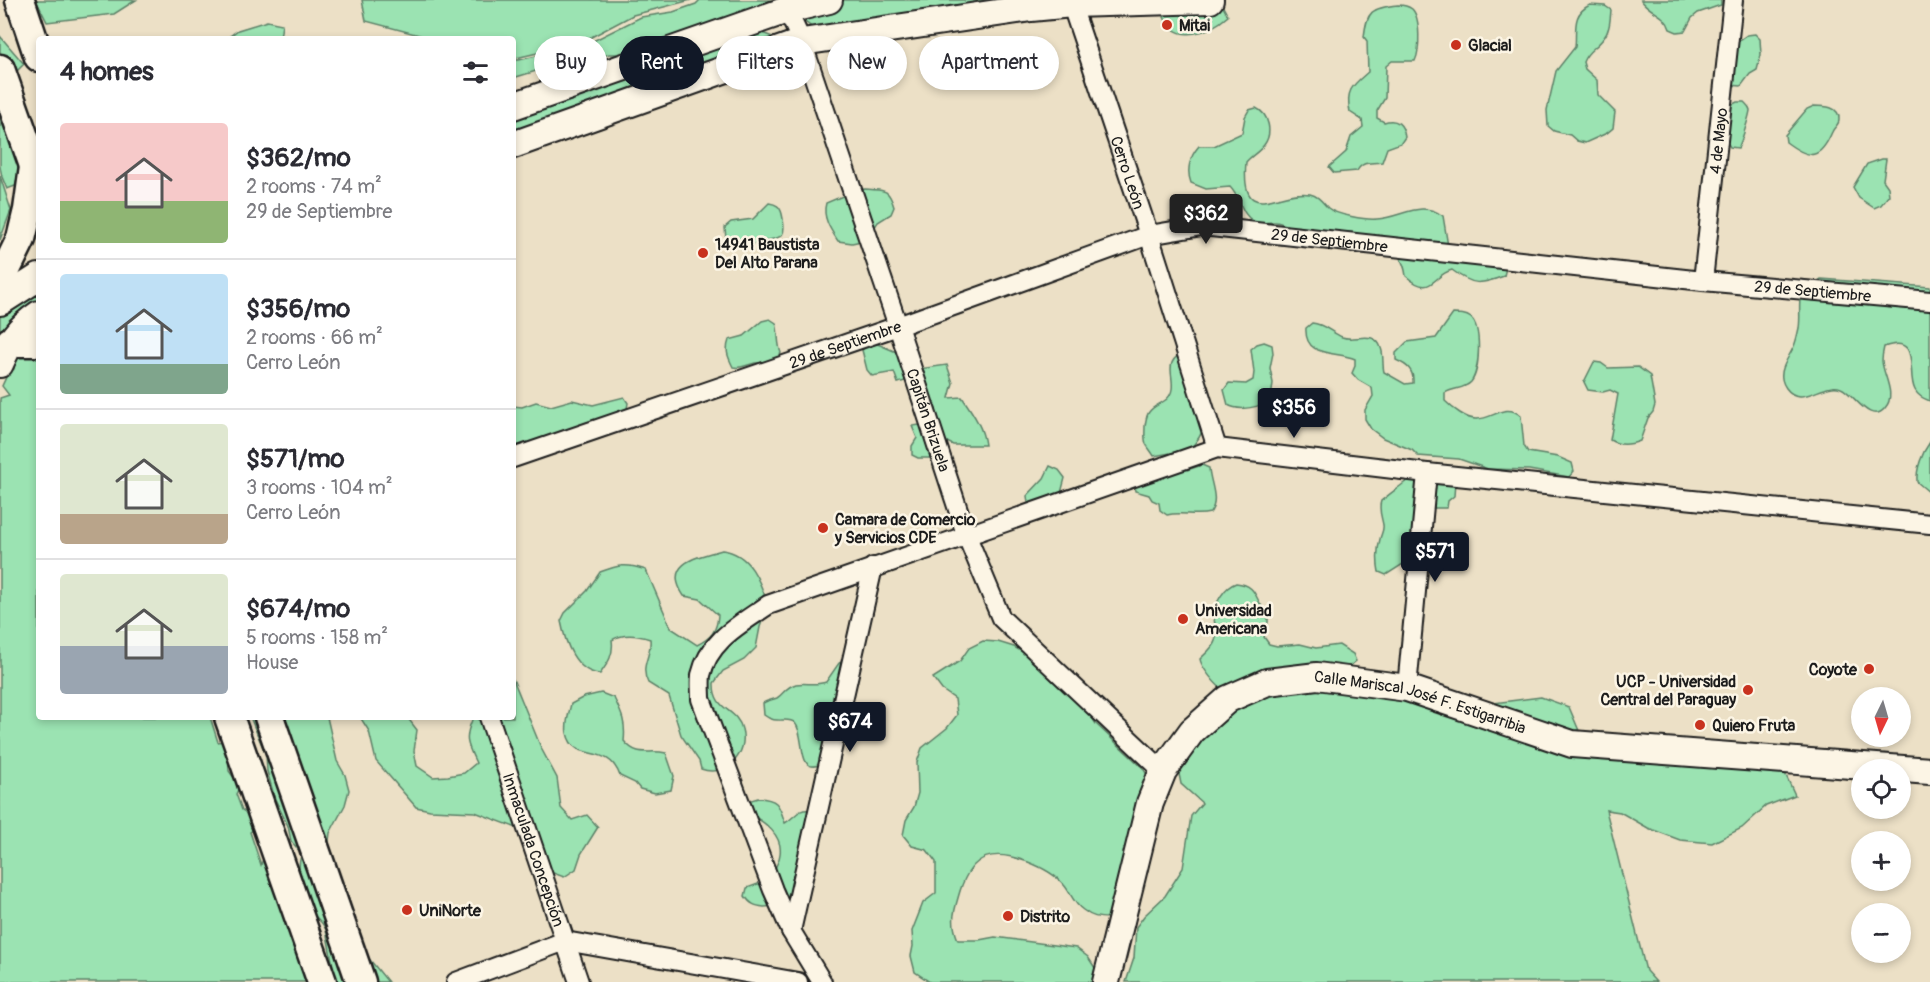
<!DOCTYPE html>
<meta charset="utf-8">
<style>
:root{--surface:#fff;--page:#f2f2f3;--text:#2b2b33;--muted:#7c7c81;--line:#e1e1e2;--accent:#111827}
body{margin:0;font-family:Pangolin,sans-serif;background:var(--page);color:var(--text);height:100vh;display:flex;flex-direction:column;font-size:22px;white-space:nowrap}
*{box-sizing:border-box;margin:0}
p{font-size:20px;color:var(--muted)}
.icon{flex:none;width:33px;height:33px;fill:none;stroke:currentColor;stroke-width:2;stroke-linecap:round;stroke-linejoin:round}
.map{position:relative;flex:1;overflow:hidden}
.details{position:absolute;left:36px;top:36px;width:480px;height:684px;display:flex;flex-direction:column;background:var(--surface);border-radius:6px;box-shadow:0 3px 9px #0003}
.details>*{flex:none}
.guide{position:absolute;left:534px;top:36px;width:570px;height:54px;display:flex;gap:12px}
.needle{width:39px;rotate:185deg}
.fabs{position:absolute;left:1851px;top:687px;display:grid;gap:12px}
.fabs a{display:grid;place-items:center;width:60px;height:60px;border-radius:50%;background:var(--surface);box-shadow:0 3px 9px #0003;font-size:30px}
.price{position:absolute;translate:-50% -51px;padding:0 14px;border-radius:6px;background:var(--accent);color:#fff;font-size:20px;line-height:39px;filter:drop-shadow(0 2px 3px #0008)}
.price::after{content:'';position:absolute;left:50%;top:36px;width:18px;height:14px;margin-left:-9px;background:inherit;clip-path:polygon(0 0,100% 0,50% 100%)}
.price.active{background:#222;color:#fff}
ul{padding:0;list-style:none}
li{display:flex;align-items:center;gap:18px;height:150px;padding:0 24px}
li+li{border-top:2px solid var(--line)}
li span{display:grid;place-items:center;flex:none;width:168px;height:120px;border-radius:6px;color:#555}
li>.icon{margin-inline-start:auto}
span .icon{width:72px;height:72px;fill:#fffc;stroke-width:1}
li b{font-size:26px}
h2{display:flex;justify-content:space-between;align-items:center;height:72px;padding:0 24px;font-size:26px}
.pill{padding:0 21px;border-radius:27px;background:var(--surface);box-shadow:0 3px 9px #0003;font-size:21px;line-height:54px}
.pill.active{background:var(--accent);color:#fff}
.map>svg:first-child{display:block}
.green{fill:#9be3b2;stroke:#5c8067;stroke-width:1.5}
.lines{fill:none;stroke-linecap:round;stroke-linejoin:round}
.street-casing{stroke:#1c1c1c;stroke-width:22}
.secondary-casing{stroke:#1c1c1c;stroke-width:30}
.primary-casing{stroke:#1c1c1c;stroke-width:33}
.street{stroke:#fcf5e5;stroke-width:18}
.secondary{stroke:#fcf5e5;stroke-width:26}
.primary{stroke:#fcf5e5;stroke-width:28}
.poi-dot{fill:#c8321e;stroke:#fcf5e5;stroke-width:2}
.labels{text-anchor:middle;stroke-width:5;stroke-linejoin:round;paint-order:stroke}
.poi-label{font-size:16px;font-weight:bold;fill:#1c1c1c;stroke:#fcf5e5;text-anchor:start}
.street-label{font-size:16px;fill:#1c1c1c;stroke:#fcf5e5}
</style>
<div class="map">
<svg width="1930" height="982" viewBox="0 0 1930 982">
<rect width="100%" height="100%" fill="#ece0c6"/>
<filter id="ink" filterUnits="userSpaceOnUse"><feTurbulence type="fractalNoise" baseFrequency=".0167" numOctaves="2"/><feDisplacementMap in="SourceGraphic" scale="12" xChannelSelector="R" yChannelSelector="G"/><feConvolveMatrix kernelMatrix="1 2 1 2 8 2 1 2 1" color-interpolation-filters="sRGB"/></filter>
<g filter="url(#ink)">
<g class="green">
<path d="M 36,0 L 136,0 L 114,14 L 47,22 Z"/>
<path d="M 362,0 L 691,0 L 633,15 L 580,43 L 516,58 L 513,57 L 513,39 L 434,39 L 366,21 Z"/>
<path d="M 700,0 L 795,0 L 636,54 L 609,54 L 582,64 L 546,68 L 513,78 L 513,60 L 519,60 L 585,45 L 641,17 L 673,12 L 696,4 Z"/>
<path d="M 815,0 L 1116,0 L 817,31 L 805,22 L 805,14 Z"/>
<path d="M 1170,0 L 1223,0 L 1221,3 L 1228,16 C 1210,32 1177,46 1164,17 L 1173,4 Z"/>
<path d="M 1641,0 L 1721,0 L 1721,5 L 1698,13 L 1692,18 L 1685,31 L 1677,32 L 1670,29 C 1666,14 1650,13 1641,0 Z"/>
<path d="M 1398,5 C 1402,5 1408,6 1412,9 C 1421,18 1420,51 1415,61 L 1392,61 L 1386,66 L 1385,98 L 1377,111 L 1377,118 L 1384,122 C 1397,118 1403,124 1405,137 L 1401,143 L 1387,148 L 1382,162 C 1371,164 1363,160 1357,171 L 1334,173 L 1329,167 L 1346,152 L 1351,137 L 1363,127 L 1362,120 L 1350,112 C 1345,90 1353,85 1368,72 L 1367,41 L 1364,37 C 1367,11 1371,8 1398,5 Z"/>
<path d="M 1590,5 L 1605,6 L 1611,10 C 1610,20 1610,31 1603,39 C 1596,48 1587,51 1583,62 L 1585,69 L 1597,80 L 1598,95 L 1615,112 L 1613,128 L 1607,133 L 1585,143 L 1577,141 L 1570,135 L 1554,131 L 1548,126 L 1547,110 L 1556,71 L 1575,47 C 1577,30 1571,14 1590,5 Z"/>
<path d="M 267,21 L 282,24 L 280,39 L 226,39 L 238,30 Z"/>
<path d="M 760,32 L 775,38 L 513,145 L 513,99 Z"/>
<path d="M 1755,34 L 1760,39 L 1761,55 L 1757,70 L 1750,74 L 1741,86 L 1730,85 L 1737,42 L 1747,35 Z"/>
<path d="M 0,36 L 24,64 L 9,79 L 32,124 L 18,185 L 7,189 L 2,177 L 0,167 Z"/>
<path d="M 1737,102 L 1744,102 C 1747,105 1749,106 1750,110 C 1750,114 1741,144 1738,148 L 1730,147 L 1726,140 L 1730,109 L 1731,105 Z"/>
<path d="M 1814,106 C 1824,106 1840,106 1839,120 C 1839,125 1834,127 1832,132 C 1820,160 1810,160 1786,142 L 1785,135 L 1807,109 Z"/>
<path d="M 1256,108 C 1269,114 1273,133 1264,145 C 1259,152 1251,156 1246,162 C 1240,229 1279,188 1310,194 C 1319,196 1322,202 1328,208 C 1336,215 1366,220 1377,219 C 1401,218 1421,199 1443,216 L 1448,246 L 1482,250 L 1504,249 L 1509,255 L 1504,276 C 1480,285 1473,286 1452,270 C 1432,275 1432,299 1406,276 C 1404,261 1399,254 1387,247 C 1352,225 1339,233 1302,231 C 1293,230 1285,223 1276,222 C 1268,221 1260,226 1253,221 C 1241,214 1240,197 1230,187 L 1206,189 L 1191,183 C 1186,170 1190,156 1199,146 L 1214,146 L 1242,133 L 1245,117 L 1249,110 Z"/>
<path d="M 1882,159 L 1886,159 L 1883,180 L 1888,187 L 1889,195 L 1881,205 L 1874,208 L 1859,198 L 1853,187 L 1867,164 Z"/>
<path d="M 0,176 L 11,210 L 0,240 Z"/>
<path d="M 865,189 C 882,191 888,186 894,207 L 891,214 L 878,222 L 866,240 L 852,243 L 838,241 C 830,229 822,217 826,203 L 857,190 Z"/>
<path d="M 769,203 C 776,204 780,206 782,214 C 787,236 784,238 763,241 C 755,242 748,247 740,248 L 726,240 L 725,227 L 731,222 L 753,219 Z"/>
<path d="M 39,279 L 39,305 L 0,361 L 0,312 Z"/>
<path d="M 1821,279 L 1930,287 L 1930,401 C 1924,399 1918,396 1915,390 C 1906,374 1922,333 1884,347 C 1883,351 1882,356 1882,361 C 1883,375 1897,395 1885,408 C 1870,426 1854,393 1841,388 C 1824,381 1801,409 1786,388 C 1776,374 1786,362 1792,350 C 1796,344 1797,336 1799,328 C 1801,316 1798,304 1801,292 Z"/>
<path d="M 1453,314 C 1460,314 1466,314 1471,318 C 1482,328 1480,371 1471,382 C 1465,389 1453,388 1445,393 L 1445,401 C 1452,408 1467,420 1477,419 C 1494,419 1505,402 1521,416 L 1524,446 L 1528,452 L 1558,457 L 1572,463 L 1574,471 L 1569,477 L 1529,470 L 1488,469 L 1459,459 L 1418,456 L 1412,450 L 1383,438 L 1371,429 L 1365,419 L 1365,410 L 1373,396 L 1372,388 L 1358,380 L 1352,373 L 1355,366 L 1355,359 C 1336,351 1304,358 1306,328 L 1312,323 C 1324,324 1331,332 1342,337 C 1355,342 1375,329 1381,348 C 1384,355 1382,364 1384,372 L 1405,384 L 1413,383 C 1414,370 1407,365 1396,360 L 1396,353 L 1407,342 L 1436,338 Z"/>
<path d="M 770,319 L 776,323 C 779,333 777,343 781,353 L 776,361 C 769,363 762,362 755,363 C 746,365 742,369 733,367 C 728,357 725,351 729,340 L 744,336 L 762,321 Z"/>
<path d="M 39,333 L 39,717 L 210,717 L 218,742 L 222,741 L 228,753 L 229,771 L 240,786 L 236,794 L 242,810 L 254,818 L 253,830 L 250,832 L 261,865 L 266,850 L 312,923 L 320,930 L 312,982 L 0,982 L 0,398 L 9,395 L 2,386 L 8,373 L 14,369 L 16,351 Z"/>
<path d="M 873,342 L 901,354 L 905,381 L 898,383 L 894,372 L 872,376 L 867,370 L 862,350 Z"/>
<path d="M 1264,342 L 1272,345 L 1273,353 L 1270,368 L 1273,383 L 1271,399 C 1261,407 1240,412 1228,405 L 1224,390 L 1229,383 L 1246,384 L 1253,380 L 1254,372 L 1251,349 L 1257,344 Z"/>
<path d="M 1179,355 L 1194,359 L 1201,365 L 1192,403 L 1194,410 L 1206,420 C 1203,434 1196,444 1186,453 L 1176,452 L 1154,456 C 1152,452 1148,448 1146,444 C 1144,439 1145,432 1145,426 C 1146,421 1146,416 1149,412 C 1155,403 1170,403 1172,389 C 1174,376 1165,364 1179,355 Z"/>
<path d="M 1594,362 L 1601,363 L 1608,368 L 1638,367 L 1650,376 L 1655,405 L 1653,412 L 1648,418 L 1640,441 C 1629,445 1620,446 1610,440 L 1618,394 L 1610,390 L 1603,392 L 1588,390 L 1584,382 Z"/>
<path d="M 947,365 L 953,383 L 949,398 L 962,397 C 972,412 983,427 985,445 L 953,445 L 943,440 L 937,424 L 936,409 L 923,386 L 918,369 Z"/>
<path d="M 624,397 L 628,403 C 627,417 612,432 600,438 L 513,466 L 513,406 L 522,407 L 536,402 L 551,406 L 572,400 L 593,405 Z"/>
<path d="M 920,425 L 929,430 L 933,447 L 930,458 L 918,458 L 912,455 L 912,446 L 917,438 L 912,426 Z"/>
<path d="M 1930,442 L 1930,493 L 1917,482 C 1916,469 1922,453 1930,442 Z"/>
<path d="M 1202,465 L 1209,468 C 1210,483 1220,500 1210,513 C 1195,517 1181,511 1167,515 L 1160,510 L 1159,503 L 1152,500 L 1149,495 L 1135,491 L 1134,484 L 1171,469 L 1187,470 Z"/>
<path d="M 1050,466 L 1059,470 L 1065,478 L 1060,497 L 1029,508 L 1027,496 L 1044,478 Z"/>
<path d="M 1411,478 L 1455,483 L 1454,496 L 1448,501 L 1447,508 L 1432,508 L 1411,559 L 1386,575 L 1379,572 C 1377,562 1377,550 1380,539 C 1381,534 1384,530 1383,525 C 1382,518 1378,509 1381,501 C 1382,500 1408,480 1411,478 Z"/>
<path d="M 722,550 C 750,553 760,581 768,605 L 760,627 L 756,648 L 744,660 L 723,671 L 714,683 C 713,711 737,708 742,729 C 749,754 726,778 701,769 L 699,761 L 681,735 L 669,696 L 648,683 C 639,665 652,657 650,639 C 638,635 623,633 612,640 C 614,655 608,663 600,674 C 575,672 565,642 561,621 L 565,613 L 587,591 L 600,572 C 619,565 626,563 646,570 L 671,628 L 697,645 C 711,638 717,631 718,615 L 700,599 L 684,596 C 662,563 697,557 722,550 Z"/>
<path d="M 1236,583 C 1259,585 1254,601 1268,614 L 1268,622 L 1264,637 L 1269,644 L 1277,646 L 1300,644 L 1316,648 L 1339,645 L 1353,654 L 1356,661 L 1350,666 L 1342,668 L 1224,690 C 1217,687 1201,667 1200,659 C 1205,654 1213,648 1215,641 C 1219,633 1214,625 1214,617 C 1214,604 1224,587 1236,583 Z"/>
<path d="M 983,641 L 998,642 L 1014,647 L 1028,655 L 1050,678 L 1087,710 L 1096,724 L 1143,768 L 1152,783 L 1109,918 C 1098,918 1092,917 1083,910 C 1073,903 1071,893 1064,885 C 1055,874 1041,867 1028,862 C 994,849 972,853 960,891 C 954,912 950,920 958,940 L 979,940 L 995,937 L 1076,948 L 1088,957 L 1097,971 L 1095,982 L 930,982 L 915,972 L 911,956 L 913,946 L 912,931 L 923,903 L 936,893 L 936,862 L 927,850 L 912,846 L 903,835 L 906,820 L 914,807 L 918,793 L 917,762 L 922,748 L 947,728 L 957,715 L 955,699 L 942,690 L 933,678 L 960,661 L 969,648 Z"/>
<path d="M 847,660 L 832,704 L 833,719 L 824,733 L 821,764 C 796,776 806,735 795,723 C 788,716 776,725 764,715 L 763,703 C 768,700 772,700 777,698 C 784,694 785,687 796,684 C 806,682 815,686 826,682 L 839,663 Z"/>
<path d="M 1317,676 L 1478,705 L 1541,697 L 1569,707 L 1580,733 L 1783,769 L 1795,795 L 1766,806 L 1742,828 L 1712,843 L 1680,840 L 1648,828 L 1620,812 L 1606,810 L 1646,971 L 1656,982 L 1126,982 L 1134,958 L 1136,927 L 1144,916 L 1165,896 L 1183,868 L 1191,816 L 1202,803 L 1181,784 L 1175,754 L 1200,714 Z"/>
<path d="M 513,679 L 542,750 L 557,778 L 561,808 L 572,820 L 587,815 L 598,827 L 581,854 L 576,869 L 564,877 L 550,872 L 530,833 L 475,812 L 430,810 L 416,807 L 376,761 L 369,731 L 360,717 L 407,717 L 417,730 L 414,751 L 417,766 L 433,777 L 448,776 L 464,773 L 476,763 C 467,744 464,739 472,720 L 471,717 L 513,717 Z"/>
<path d="M 601,693 L 614,698 C 622,714 626,723 624,741 C 638,758 648,749 666,753 L 674,776 L 671,790 L 655,793 L 640,789 L 635,783 L 620,776 C 608,741 574,765 567,733 C 565,725 569,712 571,704 L 584,697 Z"/>
<path d="M 250,717 L 327,717 L 337,761 L 345,775 L 349,790 L 345,805 L 330,833 L 328,849 L 366,955 L 388,982 L 336,982 L 326,930 C 322,920 314,917 308,909 C 300,899 296,865 302,854 L 291,841 L 288,826 L 275,799 L 267,771 L 266,755 Z"/>
<path d="M 758,798 C 779,799 779,805 785,823 C 796,817 797,808 811,810 C 807,829 797,888 785,899 C 779,905 772,907 764,907 C 755,906 750,904 745,896 L 747,888 L 769,880 C 773,872 779,863 780,854 C 783,836 765,822 751,815 L 748,807 L 751,800 Z"/>
</g>
<g class="lines">
<defs>
<g id="street">
<path id="s1" d="M 1070,0 L 1149,235 L 1217,448"/>
<path id="s2" d="M 787,10 L 802,42 L 898,326 L 966,534 L 1001,618 L 1163,771"/>
<path id="s3" d="M 1703,281 L 1733,0"/>
<path id="s4" d="M 513,458 L 898,326 L 1149,235 L 1202,226 L 1703,281 L 1930,301"/>
<path d="M 1407,688 L 1427,473"/>
<path id="s5" d="M 489,717 L 579,982"/>
<path d="M 791,931 L 873,567"/>
<path d="M 456,982 L 565,941 L 798,982"/>
<path d="M 822,982 L 791,931 L 773,890 L 701,699 C 701,691 700,683 701,675 C 709,640 741,624 768,605 L 1217,448 L 1427,473 L 1930,524"/>
</g>
<g id="secondary">
<path d="M 513,106 L 787,10 L 829,0"/>
<path d="M 513,145 L 802,42 L 1031,8 L 1072,4 L 1210,0"/>
<path d="M 0,302 L 39,277"/>
<path d="M 0,364 C 11,339 17,329 39,314"/>
<path id="s6" d="M 1106,982 L 1150,803 L 1163,771 L 1192,731 L 1228,699 L 1267,682 L 1317,676 L 1407,688 L 1572,744 L 1930,771"/>
</g>
<g id="primary">
<path d="M 20,0 L 39,57"/>
<path d="M 0,69 L 39,180"/>
<path d="M 0,282 L 21,239 L 28,210 L 34,167"/>
<path d="M 10,342 L 39,342"/>
<path d="M 229,717 L 322,982"/>
<path d="M 269,717 L 361,982"/>
</g>
</defs>
<use href="#street" class="street-casing"/>
<use href="#secondary" class="secondary-casing"/>
<use href="#primary" class="primary-casing"/>
<use href="#street" class="street"/>
<use href="#secondary" class="secondary"/>
<use href="#primary" class="primary"/>
</g>
</g>
<g class="poi-dot">
<circle cx="1167" cy="25" r="6"/>
<circle cx="1456" cy="45" r="6"/>
<circle cx="703" cy="253" r="6"/>
<circle cx="823" cy="528" r="6"/>
<circle cx="1183" cy="619" r="6"/>
<circle cx="1869" cy="669" r="6"/>
<circle cx="1748" cy="690" r="6"/>
<circle cx="1700" cy="725" r="6"/>
<circle cx="407" cy="910" r="6"/>
<circle cx="1008" cy="916" r="6"/>
</g>
<g class="labels">
<g class="poi-label">
<text x="1179" y="31">Mitai</text>
<text x="1468" y="51">Glacial</text>
<text x="715" y="250">14941 Baustista<tspan x="715" dy="18">Del Alto Parana</tspan></text>
<text x="835" y="525">Camara de Comercio<tspan x="835" dy="18">y Servicios CDE</tspan></text>
<text x="1195" y="616">Universidad<tspan x="1195" dy="18">Americana</tspan></text>
<text x="1857" y="675" text-anchor="end">Coyote</text>
<text x="1736" y="687" text-anchor="end">UCP - Universidad<tspan x="1736" dy="18">Central del Paraguay</tspan></text>
<text x="1712" y="731">Quiero Fruta</text>
<text x="419" y="916">UniNorte</text>
<text x="1020" y="922">Distrito</text>
</g>
<g class="street-label">
<text dy="6" stroke="none"><textPath href="#s3" startOffset="141">4 de Mayo</textPath></text>
<text dy="6" stroke="none"><textPath href="#s1" startOffset="182">Cerro León</textPath></text>
<text dy="6" stroke="none"><textPath href="#s4" startOffset="856">29 de Septiembre</textPath></text>
<text dy="6" stroke="none"><textPath href="#s4" startOffset="1342">29 de Septiembre</textPath></text>
<text dy="6" stroke="none"><textPath href="#s4" startOffset="351">29 de Septiembre</textPath></text>
<text dy="6" stroke="none"><textPath href="#s2" startOffset="434">Capitán Brizuela</textPath></text>
<text dy="6" stroke="none"><textPath href="#s6" startOffset="516">Calle Mariscal José F. Estigarribia</textPath></text>
<text dy="6" stroke="none"><textPath href="#s5" startOffset="140">Inmaculada Concepción</textPath></text>
</g>
</g>
</svg>
<div class="fabs">
<a><svg class="needle" viewBox="-14 -14 28 28"><path d="M0-13l5 13h-10z" fill="#e53935"/><path d="M0 13l5-13h-10z" fill="#7c7c81"/></svg></a>
<a><svg class="icon" aria-label="locate" viewBox="0 0 24 24"><circle cx="12" cy="12" r="6"/><path d="M12 2v4M12 18v4M2 12h4M18 12h4"/></svg></a>
<a>+</a>
<a>−</a>
</div>
<b class="price active" style="left:1206px;top:245px">$362</b>
<b class="price" style="left:1294px;top:439px">$356</b>
<b class="price" style="left:1435px;top:583px">$571</b>
<b class="price" style="left:850px;top:753px">$674</b>
<div class="guide">
<a class="pill">Buy</a>
<a class="pill active">Rent</a>
<a class="pill">Filters</a>
<a class="pill">New</a>
<a class="pill">Apartment</a>
</div>
<section class="details">
<h2>4 homes<svg class="icon" aria-label="filters" viewBox="0 0 24 24"><path d="M4 7h16M4 17h16"/><circle cx="9" cy="7" r="2"/><circle cx="15" cy="17" r="2"/></svg></h2>
<ul>
<li><span style="background:linear-gradient(#f6c9c9 65%,#8fb573 0)"><svg class="icon" aria-label="home" viewBox="0 0 24 24"><path d="M3 11l9-7 9 7M6 9v11h12V9"/></svg></span><div><b>$362/mo</b><p>2 rooms · 74 m²</p><p>29 de Septiembre</p></div></li>
<li><span style="background:linear-gradient(#bfe0f5 75%,#7fa58c 0)"><svg class="icon" aria-label="home" viewBox="0 0 24 24"><path d="M3 11l9-7 9 7M6 9v11h12V9"/></svg></span><div><b>$356/mo</b><p>2 rooms · 66 m²</p><p>Cerro León</p></div></li>
<li><span style="background:linear-gradient(#dfe7d0 75%,#b9a48a 0)"><svg class="icon" aria-label="home" viewBox="0 0 24 24"><path d="M3 11l9-7 9 7M6 9v11h12V9"/></svg></span><div><b>$571/mo</b><p>3 rooms · 104 m²</p><p>Cerro León</p></div></li>
<li><span style="background:linear-gradient(#dfe7d0 60%,#9aa5b1 0)"><svg class="icon" aria-label="home" viewBox="0 0 24 24"><path d="M3 11l9-7 9 7M6 9v11h12V9"/></svg></span><div><b>$674/mo</b><p>5 rooms · 158 m²</p><p>House</p></div></li>
</ul>
</section>
</div>
